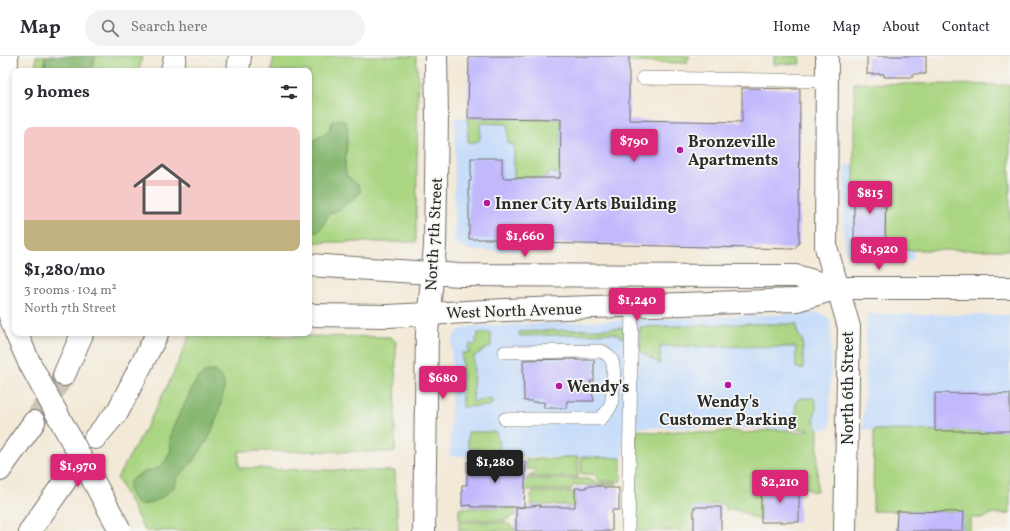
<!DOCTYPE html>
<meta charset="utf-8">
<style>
:root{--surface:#fff;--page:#f2f2f3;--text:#2b2b33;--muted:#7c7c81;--line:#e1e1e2;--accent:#db2777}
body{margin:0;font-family:Vollkorn,serif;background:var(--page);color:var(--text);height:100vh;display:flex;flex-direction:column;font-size:15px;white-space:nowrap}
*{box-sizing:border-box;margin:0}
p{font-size:13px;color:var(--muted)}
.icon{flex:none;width:22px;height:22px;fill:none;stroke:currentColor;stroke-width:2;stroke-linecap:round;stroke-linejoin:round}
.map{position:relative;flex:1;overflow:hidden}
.details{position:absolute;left:12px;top:12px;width:300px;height:268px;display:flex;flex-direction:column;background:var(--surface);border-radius:8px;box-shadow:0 2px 6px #0003}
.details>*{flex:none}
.price{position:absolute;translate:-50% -34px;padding:0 9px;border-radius:4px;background:var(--accent);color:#fff;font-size:13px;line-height:26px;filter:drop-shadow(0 1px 2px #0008)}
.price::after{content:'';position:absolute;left:50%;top:24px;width:12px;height:9px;margin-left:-6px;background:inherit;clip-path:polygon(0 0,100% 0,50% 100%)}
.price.current{background:#222;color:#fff}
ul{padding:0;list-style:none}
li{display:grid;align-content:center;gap:8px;height:212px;padding:0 12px}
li+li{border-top:1px solid var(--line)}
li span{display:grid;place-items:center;height:124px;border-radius:8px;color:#555}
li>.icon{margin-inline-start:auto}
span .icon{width:72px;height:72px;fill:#fffc;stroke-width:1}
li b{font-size:17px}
h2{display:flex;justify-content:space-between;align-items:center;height:48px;padding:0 12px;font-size:17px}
header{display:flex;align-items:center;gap:24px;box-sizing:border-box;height:56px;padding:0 20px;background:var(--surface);border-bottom:1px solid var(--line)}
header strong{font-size:19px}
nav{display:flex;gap:22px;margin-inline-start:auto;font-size:14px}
.search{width:280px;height:36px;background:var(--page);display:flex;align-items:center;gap:10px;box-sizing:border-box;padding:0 14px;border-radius:22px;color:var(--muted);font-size:15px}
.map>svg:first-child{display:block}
.built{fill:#c7ddf9}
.green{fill:#aad683;stroke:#6a8057}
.forest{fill:#87b771;stroke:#59714e}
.building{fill:#c2b9fd}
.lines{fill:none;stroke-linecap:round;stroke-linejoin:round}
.motorway-tunnel{stroke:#cbc3b5;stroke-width:22;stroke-dasharray:22 11;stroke-linecap:butt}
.service-casing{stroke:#716e67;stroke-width:14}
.minor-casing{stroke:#716e67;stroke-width:24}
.secondary-casing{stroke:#716e67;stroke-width:24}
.motorway-casing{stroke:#716e67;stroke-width:24}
.service{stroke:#fff;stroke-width:13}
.minor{stroke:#fff;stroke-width:22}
.secondary{stroke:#fff;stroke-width:22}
.motorway{stroke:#fff;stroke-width:22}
.secondary-bridge-casing{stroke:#716e67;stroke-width:24;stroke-linecap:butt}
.secondary-bridge{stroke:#fff;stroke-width:22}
.poi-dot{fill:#b5179e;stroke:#f6f6f2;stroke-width:1.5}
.labels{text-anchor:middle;stroke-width:3.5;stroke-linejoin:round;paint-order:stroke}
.poi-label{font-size:16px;font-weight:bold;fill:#2b2b2b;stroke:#f6f6f2;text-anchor:start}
.street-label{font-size:16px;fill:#2b2b2b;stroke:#f6f6f2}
</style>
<header>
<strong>Map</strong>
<div class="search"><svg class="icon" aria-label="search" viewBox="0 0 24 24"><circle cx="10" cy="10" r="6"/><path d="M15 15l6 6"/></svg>Search here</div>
<nav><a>Home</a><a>Map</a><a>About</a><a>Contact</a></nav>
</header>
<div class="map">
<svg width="1010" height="475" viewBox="0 0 1010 475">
<rect width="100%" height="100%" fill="#f6f6f2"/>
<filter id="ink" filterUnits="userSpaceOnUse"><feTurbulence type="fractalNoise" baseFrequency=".025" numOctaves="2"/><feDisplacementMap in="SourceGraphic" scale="8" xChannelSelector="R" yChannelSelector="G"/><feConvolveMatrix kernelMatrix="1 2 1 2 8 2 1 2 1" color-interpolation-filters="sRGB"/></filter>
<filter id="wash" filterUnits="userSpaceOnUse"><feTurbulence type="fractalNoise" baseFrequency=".012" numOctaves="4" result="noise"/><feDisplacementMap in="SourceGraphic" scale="16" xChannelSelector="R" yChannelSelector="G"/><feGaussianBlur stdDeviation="0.9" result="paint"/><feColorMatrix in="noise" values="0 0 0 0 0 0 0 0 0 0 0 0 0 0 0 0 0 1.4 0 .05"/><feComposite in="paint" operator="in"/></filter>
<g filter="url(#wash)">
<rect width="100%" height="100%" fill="#f3e9d7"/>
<g class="built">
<path d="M 455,62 L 561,63 L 559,195 L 472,195 L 462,191 L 458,188 L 455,184 L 454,179 Z"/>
<path d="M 845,109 L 914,110 L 913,204 L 860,204 L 855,203 L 851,201 L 845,195 L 844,184 Z"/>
<path d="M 817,257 L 823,258 L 828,262 L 831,268 L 830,373 L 624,371 L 623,402 L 449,400 L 450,395 L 452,285 L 456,277 L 461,273 L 474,270 Z"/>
<path d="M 867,258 L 1010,259 L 1010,375 L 863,374 Z"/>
</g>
<g class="green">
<rect x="36" y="0" width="9" height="15"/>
<path d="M 95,0 L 142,0 L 139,15 L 92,15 Z"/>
<path d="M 274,0 L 416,0 L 418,22 L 416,186 L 309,186 L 309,15 L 271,15 Z"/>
<path d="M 629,0 L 690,0 L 687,4 L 688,7 L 629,6 Z"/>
<rect x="774" y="0" width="26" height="8"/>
<path d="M 854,27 L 1010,29 L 1010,194 L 882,194 L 882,188 L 887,188 L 887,146 L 888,144 L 889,129 L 854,129 Z"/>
<path d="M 468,62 L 561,63 L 560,122 L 558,118 L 550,116 L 548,118 L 546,122 L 514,122 L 514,88 L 508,88 L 508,68 L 480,67 L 480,83 L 476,86 L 468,86 Z"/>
<path d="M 740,268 L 797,268 L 797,275 L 798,278 L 802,283 L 803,292 L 803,313 L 800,313 L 796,311 L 796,291 L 660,290 L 660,308 L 640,295 L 640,271 Z"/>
<path d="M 623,272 L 623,282 L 616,278 L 612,277 L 520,280 L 519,279 L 519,276 Z"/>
<path d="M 478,277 L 491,277 L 491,290 L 474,300 L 473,346 L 490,342 L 492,344 C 492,347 492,349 489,350 L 462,351 L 462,297 L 469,297 L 469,290 L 471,287 L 474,290 L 477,286 L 475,284 L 478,281 Z"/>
<path d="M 190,279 L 391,281 L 396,286 L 395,396 L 239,395 L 239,412 L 261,412 L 276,414 L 308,413 L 319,414 L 395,415 L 398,475 L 145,475 L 117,422 L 148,368 L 173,318 Z"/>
<path d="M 801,342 L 814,342 C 818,349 815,355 814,363 C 814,366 817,369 817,373 L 818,373 L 817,435 L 810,435 L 809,432 L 799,432 L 799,431 L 762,431 L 761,459 L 760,459 L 760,462 L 761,463 L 761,465 L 737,454 L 725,454 L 725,450 L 724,448 L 711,448 L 711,451 L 694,475 L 635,475 L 637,374 C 643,374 648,376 655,377 C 663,377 671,375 679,375 C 691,375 702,377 713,377 C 719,376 725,374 731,375 C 735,375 739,376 743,377 C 757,377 770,372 783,374 C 794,375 800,379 810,373 L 796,373 L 796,347 L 799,343 Z"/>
<path d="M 874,374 L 1010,375 L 1010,458 L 991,458 L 985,462 L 970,462 L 970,475 L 963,475 L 963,456 L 873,455 Z"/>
<path d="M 468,376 L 496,376 L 501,398 L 477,401 L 479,398 L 480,394 L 478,393 L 469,392 L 468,389 Z"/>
<path d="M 563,401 L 578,401 L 578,421 L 528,421 L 530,419 L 534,419 L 534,417 L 536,415 L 534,412 L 531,414 L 530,413 L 526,413 L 526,403 L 563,403 Z"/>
<path d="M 581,401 L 621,402 L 621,425 L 600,425 L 596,422 L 596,418 L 581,418 Z"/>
<path d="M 525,423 L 588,423 L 598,427 L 617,427 L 617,429 L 575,429 L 573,430 L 571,434 L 522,434 L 524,424 Z"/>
<path d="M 533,436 L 571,436 L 575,437 L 575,453 L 565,449 L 531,449 L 531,438 Z"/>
<path d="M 459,452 L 516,452 L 516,459 L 505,464 L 459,464 Z"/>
<path d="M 459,466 L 505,466 L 516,473 L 516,475 L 459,475 Z"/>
</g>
<g class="forest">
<path d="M 45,0 L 95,0 L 92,15 L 46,15 Z"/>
<path d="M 340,63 L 345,65 L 348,73 L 345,110 L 346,119 L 359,130 L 361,136 C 351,145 342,153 329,158 C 324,168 321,177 309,177 L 309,88 L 328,75 L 333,65 Z"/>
<path d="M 214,315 C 218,318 222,321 224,326 C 226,336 213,376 207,385 C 201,394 194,404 187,412 C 184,415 181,418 178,421 C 176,426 175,431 171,434 C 161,443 151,449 138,449 L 132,441 L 129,435 L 129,427 L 133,422 L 145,416 L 158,412 L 166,404 L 171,394 L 170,385 L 172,373 L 197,323 L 206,316 Z"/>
</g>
<g id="blocks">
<g class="building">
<path d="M 469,0 L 629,0 L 629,64 L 742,66 L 742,32 L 800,33 L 799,187 L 794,193 L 537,187 L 536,188 L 532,188 L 525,187 L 520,184 L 513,184 L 513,183 L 469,183 L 469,125 L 471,125 L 471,102 L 502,102 L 502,119 L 503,119 L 503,122 L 560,122 L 561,63 L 468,62 Z"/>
<path d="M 867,0 L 926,0 L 926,18 L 913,18 L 913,21 L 884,21 L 884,18 L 867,18 Z"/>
<path d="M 854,131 L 886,131 L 885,188 L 854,188 Z"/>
<path d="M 576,303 L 576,304 L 594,304 L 594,325 L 590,325 L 594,345 L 567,345 L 567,352 L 544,352 L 544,346 L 532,346 L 532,345 L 524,345 L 523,304 Z"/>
<path d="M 935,337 L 1010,338 L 1010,375 L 935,375 Z"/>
<path d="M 487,402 L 505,402 L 505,404 L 519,404 L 519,406 L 526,406 L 524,451 L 471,451 L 471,449 L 462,450 L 462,429 L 467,429 L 467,406 L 473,406 L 473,404 L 487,404 Z"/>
<path d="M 586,430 L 604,430 L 604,432 L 619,432 L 619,454 L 612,454 L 612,475 L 516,475 L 516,452 L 540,449 L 540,451 L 575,451 L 575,432 L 586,432 Z"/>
<rect x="761" y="431" width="38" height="35"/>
<rect x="694" y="451" width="27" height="24"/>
<path d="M 897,455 L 964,456 L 963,475 L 896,475 Z"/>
</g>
</g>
</g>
<g filter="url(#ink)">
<use href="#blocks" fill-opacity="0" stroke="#716e67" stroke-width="1"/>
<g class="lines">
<path class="motorway-tunnel" d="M 34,366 L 64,319"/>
<defs>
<g id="service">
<path d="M 643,22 L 827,25"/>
<path d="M 505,363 L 600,363 C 605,359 608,355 611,349 C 613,341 615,312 612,305 C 610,300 606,297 601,295 L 505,296"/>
<path d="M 628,475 L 632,249"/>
</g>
<path id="minor" d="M 827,0 L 826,191 L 849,271 L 845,475"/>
<g id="secondary">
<path d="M 7,0 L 4,204 L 8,254 L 15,274"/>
<path d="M 309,209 L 460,219 L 796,220 L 838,232 L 1010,232"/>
<path d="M 309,259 L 388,260 L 505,254 L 797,244 L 838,232"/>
<path d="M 16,277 L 29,306"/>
<path d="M 424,475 L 427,277 L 435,190 L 437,61 L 436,0"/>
</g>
<g id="motorway">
<path d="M 172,15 L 175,0"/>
<path d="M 238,15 L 240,0"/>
<path d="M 0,209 L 4,204"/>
<path d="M 64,319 L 82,278"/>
<path d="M 95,382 L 118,355 L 157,278"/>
<path d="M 0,414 L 34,366"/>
<path d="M 30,475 L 65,425"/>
</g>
</defs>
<use href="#service" class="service-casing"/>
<use href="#minor" class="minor-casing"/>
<use href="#secondary" class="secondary-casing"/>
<use href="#motorway" class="motorway-casing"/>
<use href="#service" class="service"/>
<use href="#minor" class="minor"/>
<use href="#secondary" class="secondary"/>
<use href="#motorway" class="motorway"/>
<defs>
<path id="secondary-bridge" d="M 29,306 L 120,474"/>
</defs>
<use href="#secondary-bridge" class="secondary-bridge-casing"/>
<use href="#secondary-bridge" class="secondary-bridge"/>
</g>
</g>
<g class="poi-dot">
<circle cx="680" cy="94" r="4"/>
<circle cx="487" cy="147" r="4"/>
<circle cx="728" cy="329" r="4"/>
<circle cx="559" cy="330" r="4"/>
</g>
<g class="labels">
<g class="poi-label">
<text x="688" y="91">Bronzeville<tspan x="688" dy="18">Apartments</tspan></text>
<text x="495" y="153">Inner City Arts Building</text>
<text x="567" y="336">Wendy's</text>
<text x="728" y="351" text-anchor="middle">Wendy's<tspan x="728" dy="18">Customer Parking</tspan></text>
</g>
<g class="street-label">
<text transform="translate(433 178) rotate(-87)" y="6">North 7th Street</text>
<text transform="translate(514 254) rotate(-2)" y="6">West North Avenue</text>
<text transform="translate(847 332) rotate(-90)" y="6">North 6th Street</text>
</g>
</g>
</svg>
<b class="price" style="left:634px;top:107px">$790</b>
<b class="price" style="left:870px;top:159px">$815</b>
<b class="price" style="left:525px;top:202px">$1,660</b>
<b class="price" style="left:879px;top:215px">$1,920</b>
<b class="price" style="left:637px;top:266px">$1,240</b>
<b class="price" style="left:443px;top:344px">$680</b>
<b class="price current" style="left:495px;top:428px">$1,280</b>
<b class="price" style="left:78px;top:432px">$1,970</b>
<b class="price" style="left:780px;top:448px">$2,210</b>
<section class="details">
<h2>9 homes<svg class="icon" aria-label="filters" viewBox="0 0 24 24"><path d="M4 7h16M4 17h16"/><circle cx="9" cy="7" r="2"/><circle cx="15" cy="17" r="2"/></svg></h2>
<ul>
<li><span style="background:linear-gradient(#f6c9c9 75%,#c2b280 0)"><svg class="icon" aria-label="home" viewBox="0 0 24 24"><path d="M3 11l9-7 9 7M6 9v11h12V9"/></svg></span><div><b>$1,280/mo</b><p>3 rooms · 104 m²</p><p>North 7th Street</p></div></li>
</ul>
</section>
</div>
